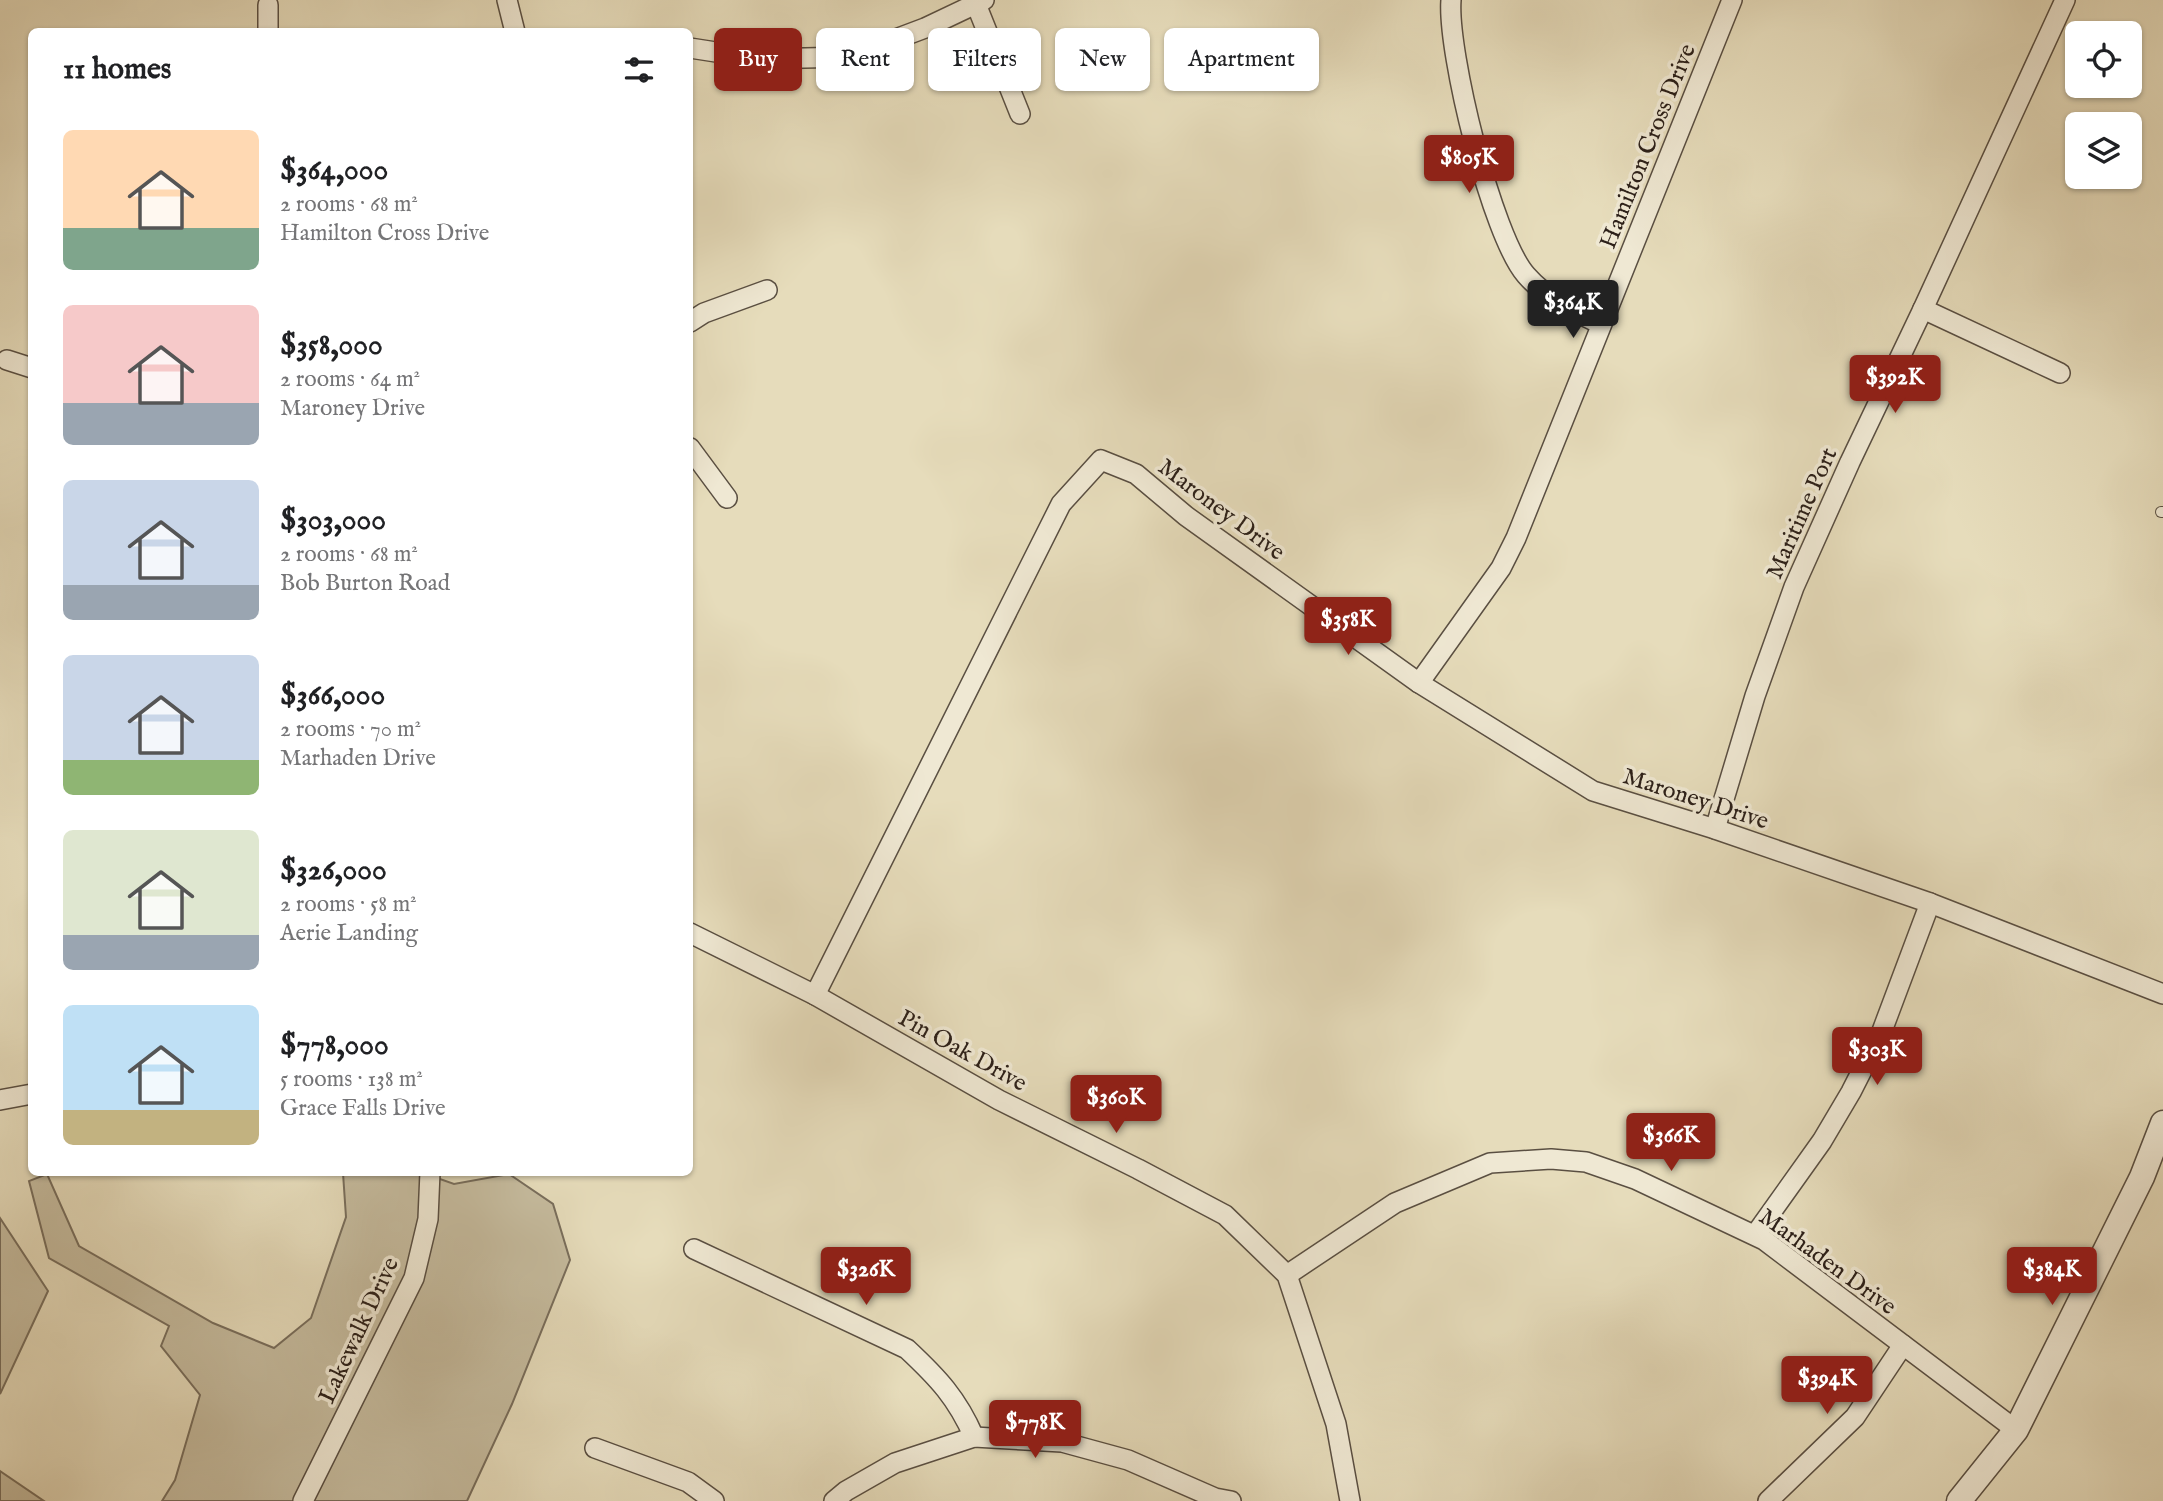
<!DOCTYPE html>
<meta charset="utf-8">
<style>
:root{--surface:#fff;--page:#f2f2f2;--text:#202124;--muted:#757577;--accent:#8f2418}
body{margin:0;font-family:"IM FELL English",serif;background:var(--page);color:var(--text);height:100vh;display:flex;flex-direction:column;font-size:26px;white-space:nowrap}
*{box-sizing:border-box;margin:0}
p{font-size:23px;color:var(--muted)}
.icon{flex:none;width:38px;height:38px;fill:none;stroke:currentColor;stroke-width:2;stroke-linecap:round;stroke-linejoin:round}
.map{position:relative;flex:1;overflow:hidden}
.drawer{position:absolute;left:28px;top:28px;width:665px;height:1148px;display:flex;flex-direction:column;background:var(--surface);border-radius:10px;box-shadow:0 2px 5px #0004}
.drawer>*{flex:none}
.banner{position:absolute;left:714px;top:28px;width:665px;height:63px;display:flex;gap:14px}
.fabs{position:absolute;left:2065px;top:21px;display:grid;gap:14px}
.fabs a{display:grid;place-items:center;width:77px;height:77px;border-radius:10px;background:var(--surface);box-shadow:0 2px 5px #0004;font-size:35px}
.price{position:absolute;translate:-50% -60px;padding:0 16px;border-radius:7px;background:var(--accent);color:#fff;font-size:23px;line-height:46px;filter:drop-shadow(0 2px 4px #0008)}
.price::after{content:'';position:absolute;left:50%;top:42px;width:21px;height:16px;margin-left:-10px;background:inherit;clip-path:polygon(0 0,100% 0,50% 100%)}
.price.current{background:#222;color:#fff}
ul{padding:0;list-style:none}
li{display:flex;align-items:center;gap:21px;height:175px;padding:0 35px}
li span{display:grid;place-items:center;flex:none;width:196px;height:140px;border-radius:10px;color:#555}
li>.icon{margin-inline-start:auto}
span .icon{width:84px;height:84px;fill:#fffc;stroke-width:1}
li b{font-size:30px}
h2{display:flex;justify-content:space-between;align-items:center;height:84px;padding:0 35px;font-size:30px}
.chip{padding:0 24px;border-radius:10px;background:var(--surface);box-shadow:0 2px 5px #0004;font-size:24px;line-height:63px}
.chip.current{background:var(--accent);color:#fff}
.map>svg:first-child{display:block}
.green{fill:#c6bc9f;stroke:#796e5c;stroke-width:2}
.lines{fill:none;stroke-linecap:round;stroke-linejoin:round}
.service-casing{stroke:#5a4f42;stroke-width:12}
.minor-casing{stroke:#5a4f42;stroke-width:22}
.tertiary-casing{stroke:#5a4f42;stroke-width:27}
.service{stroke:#efe8d3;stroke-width:10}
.minor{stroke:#efe8d3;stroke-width:19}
.tertiary{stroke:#efe8d3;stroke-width:24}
.labels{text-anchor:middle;stroke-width:7;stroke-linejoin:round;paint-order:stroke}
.street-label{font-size:24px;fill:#2c2019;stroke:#efe8d3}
</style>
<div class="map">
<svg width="2163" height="1501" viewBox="0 0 2163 1501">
<rect width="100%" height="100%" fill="#e6dcbb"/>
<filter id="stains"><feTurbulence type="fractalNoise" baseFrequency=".00286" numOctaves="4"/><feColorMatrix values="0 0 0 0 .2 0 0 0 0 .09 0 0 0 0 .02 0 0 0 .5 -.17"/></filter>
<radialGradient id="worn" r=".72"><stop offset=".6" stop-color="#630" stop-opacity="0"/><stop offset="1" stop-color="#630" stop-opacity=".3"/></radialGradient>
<g class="green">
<path d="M 343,1173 L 423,1173 L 454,1184 L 509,1174 L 553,1204 L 570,1260 L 512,1404 L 467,1501 L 162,1501 L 175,1480 L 200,1395 L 161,1346 L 169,1326 L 49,1258 L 29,1181 L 47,1174 L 79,1246 L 213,1323 L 274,1348 L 311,1318 L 346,1217 Z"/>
<path d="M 0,1218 L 48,1291 L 0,1394 Z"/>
<path d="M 0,1471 L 44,1501 L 0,1501 Z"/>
</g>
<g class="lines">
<defs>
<path id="service" d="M 2161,512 L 2163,512"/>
<g id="minor">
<path d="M 507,0 L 515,32"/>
<path d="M 1451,0 C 1447,52 1492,236 1526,275 C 1547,299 1573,311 1601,324"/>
<path d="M 976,4 L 1020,114"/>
<path d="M 268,5 L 268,32"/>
<path d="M 690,48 L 761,59 L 848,57 L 925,28 L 984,0"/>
<path d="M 1923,309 L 2060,373"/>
<path d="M 690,322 L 704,313 L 767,290"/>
<path d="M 7,360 L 32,368"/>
<path d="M 690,448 L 727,498"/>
<path d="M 1419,683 L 1501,568 L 1516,538 L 1732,0"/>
<path d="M 1715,829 L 1755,696 L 1794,587 L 1850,462 L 1923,309 L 2065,0"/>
<path d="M 690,933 L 815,995 L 999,1100 L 1138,1169 L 1225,1215 L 1287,1275 L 1336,1424 L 1350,1501"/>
<path d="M 815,995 L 1061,504 L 1101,460 L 1136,474 L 1186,516 L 1419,683 L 1593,791 L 1715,829 L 1930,903 L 2163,994"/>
<path d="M 0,1100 L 32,1094"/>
<path d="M 1755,1235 L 1822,1141 L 1851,1092 L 1882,1031 L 1930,903"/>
<path d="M 694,1249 L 907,1349 C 938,1378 957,1398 974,1437"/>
<path d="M 1287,1275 L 1395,1203 L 1490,1163 L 1551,1159 L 1586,1162 L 1635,1179 L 1764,1240 L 2016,1430"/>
<path d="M 595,1448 L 688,1482 L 714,1501"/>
<path d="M 303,1501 L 414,1278 L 428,1219 L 430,1172"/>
<path d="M 834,1501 L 846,1491 L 895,1463 L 974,1437 L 1062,1442 L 1128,1460 L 1215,1498 L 1231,1501"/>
<path d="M 1768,1501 L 1855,1417 L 1903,1345"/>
</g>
<path id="tertiary" d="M 1959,1501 L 2016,1430 L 2142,1177 L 2163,1123"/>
</defs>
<use href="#service" class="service-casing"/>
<use href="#minor" class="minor-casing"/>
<use href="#tertiary" class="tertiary-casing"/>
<use href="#service" class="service"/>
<use href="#minor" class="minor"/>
<use href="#tertiary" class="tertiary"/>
</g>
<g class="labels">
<g class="street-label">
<text transform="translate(1647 146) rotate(-68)" y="8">Hamilton Cross Drive</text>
<text transform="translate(1222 509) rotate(37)" y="8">Maroney Drive</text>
<text transform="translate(1801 513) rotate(-66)" y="8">Maritime Port</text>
<text transform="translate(1696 798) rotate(18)" y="8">Maroney Drive</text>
<text transform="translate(963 1050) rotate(29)" y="8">Pin Oak Drive</text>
<text transform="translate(1828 1261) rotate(36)" y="8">Marhaden Drive</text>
<text transform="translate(358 1330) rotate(-65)" y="8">Lakewalk Drive</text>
</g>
</g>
<rect width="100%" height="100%" filter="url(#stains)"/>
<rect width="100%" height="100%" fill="url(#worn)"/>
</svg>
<div class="fabs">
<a><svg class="icon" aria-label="locate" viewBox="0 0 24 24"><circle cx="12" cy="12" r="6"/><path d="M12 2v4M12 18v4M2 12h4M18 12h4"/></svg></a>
<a><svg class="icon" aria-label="layers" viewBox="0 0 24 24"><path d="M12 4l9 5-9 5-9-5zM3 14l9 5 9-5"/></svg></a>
</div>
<b class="price" style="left:1469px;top:195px">$805K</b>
<b class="price current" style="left:1573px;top:340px">$364K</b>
<b class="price" style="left:1895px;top:415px">$392K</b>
<b class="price" style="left:1348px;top:657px">$358K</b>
<b class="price" style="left:1877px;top:1087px">$303K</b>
<b class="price" style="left:1116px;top:1135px">$360K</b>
<b class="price" style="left:1671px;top:1173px">$366K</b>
<b class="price" style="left:866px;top:1307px">$326K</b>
<b class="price" style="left:2052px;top:1307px">$384K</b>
<b class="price" style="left:1827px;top:1416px">$394K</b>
<b class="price" style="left:1035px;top:1460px">$778K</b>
<div class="banner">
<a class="chip current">Buy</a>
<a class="chip">Rent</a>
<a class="chip">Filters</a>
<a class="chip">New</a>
<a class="chip">Apartment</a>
</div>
<section class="drawer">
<h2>11 homes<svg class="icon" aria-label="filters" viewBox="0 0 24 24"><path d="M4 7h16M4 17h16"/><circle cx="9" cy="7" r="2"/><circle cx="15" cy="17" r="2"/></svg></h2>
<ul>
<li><span style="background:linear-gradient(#ffd9b3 70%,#7fa58c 0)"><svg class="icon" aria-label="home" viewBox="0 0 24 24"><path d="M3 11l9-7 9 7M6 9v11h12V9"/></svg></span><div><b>$364,000</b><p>2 rooms · 68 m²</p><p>Hamilton Cross Drive</p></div></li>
<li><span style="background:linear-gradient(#f6c9c9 70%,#9aa5b1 0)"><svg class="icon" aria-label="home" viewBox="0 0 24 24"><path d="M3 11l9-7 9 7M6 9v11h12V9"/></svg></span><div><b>$358,000</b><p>2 rooms · 64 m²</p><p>Maroney Drive</p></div></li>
<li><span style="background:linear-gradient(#c9d6e8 75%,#9aa5b1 0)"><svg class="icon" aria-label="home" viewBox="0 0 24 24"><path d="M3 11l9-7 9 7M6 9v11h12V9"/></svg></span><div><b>$303,000</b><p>2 rooms · 68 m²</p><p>Bob Burton Road</p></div></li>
<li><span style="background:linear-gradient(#c9d6e8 75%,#8fb573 0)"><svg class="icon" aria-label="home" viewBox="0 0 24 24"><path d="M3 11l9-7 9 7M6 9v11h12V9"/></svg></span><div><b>$366,000</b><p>2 rooms · 70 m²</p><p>Marhaden Drive</p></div></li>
<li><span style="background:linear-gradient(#dfe7d0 75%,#9aa5b1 0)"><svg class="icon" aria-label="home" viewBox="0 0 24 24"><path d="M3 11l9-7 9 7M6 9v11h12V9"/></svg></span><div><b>$326,000</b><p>2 rooms · 58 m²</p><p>Aerie Landing</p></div></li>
<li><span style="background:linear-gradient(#bfe0f5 75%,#c2b280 0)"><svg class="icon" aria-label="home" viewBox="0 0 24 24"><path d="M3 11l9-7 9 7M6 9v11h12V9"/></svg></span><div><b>$778,000</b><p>5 rooms · 138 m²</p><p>Grace Falls Drive</p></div></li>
</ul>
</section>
</div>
